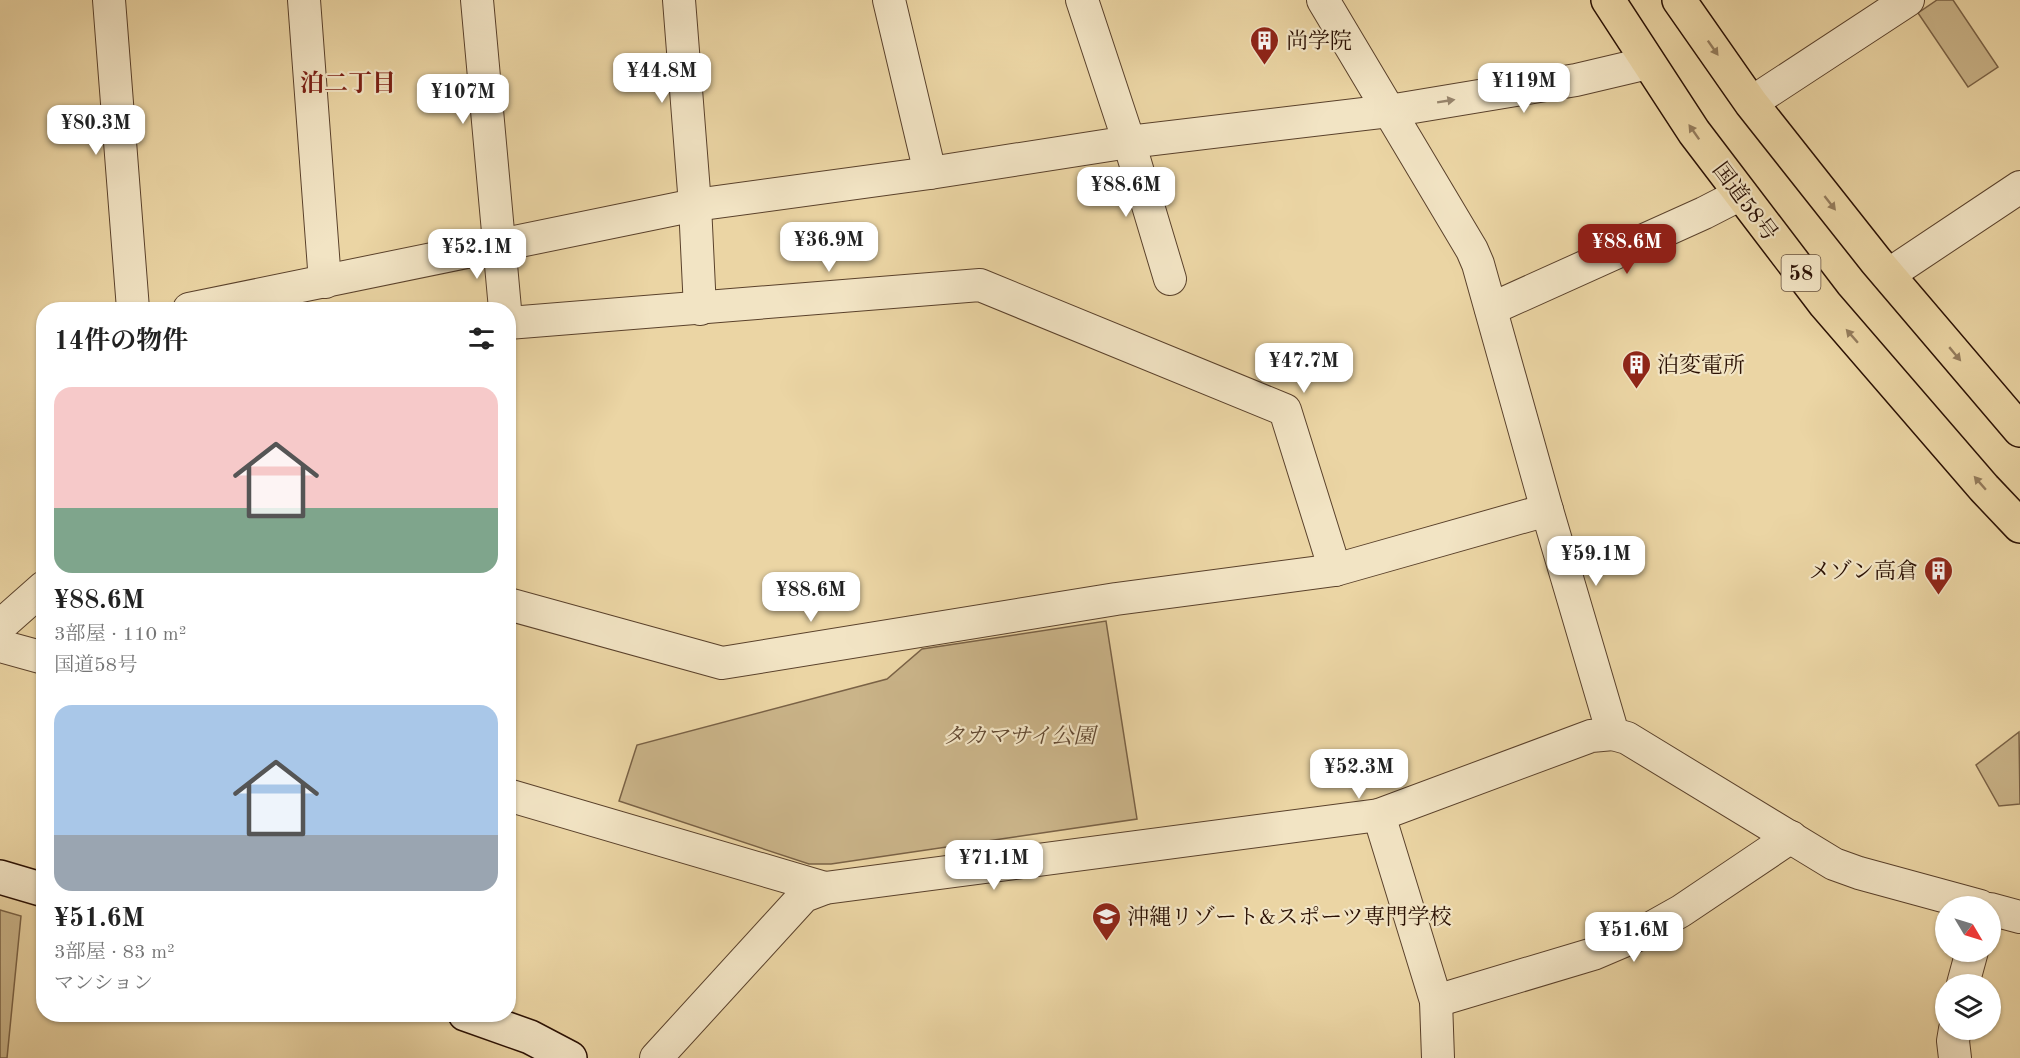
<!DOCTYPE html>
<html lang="ja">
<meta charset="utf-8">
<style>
:root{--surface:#fff;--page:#f2f2f2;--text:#222;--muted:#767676;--accent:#8f2418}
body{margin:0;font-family:"Old Standard TT","Noto Serif JP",serif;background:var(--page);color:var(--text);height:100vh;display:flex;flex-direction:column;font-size:22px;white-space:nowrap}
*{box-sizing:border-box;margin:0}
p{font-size:20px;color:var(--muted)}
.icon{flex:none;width:33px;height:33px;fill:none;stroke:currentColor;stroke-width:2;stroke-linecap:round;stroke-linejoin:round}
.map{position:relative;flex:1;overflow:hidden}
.panel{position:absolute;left:36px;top:302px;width:480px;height:720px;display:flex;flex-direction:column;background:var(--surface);border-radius:24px;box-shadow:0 2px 4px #0004}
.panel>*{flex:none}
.needle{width:39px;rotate:128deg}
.buttons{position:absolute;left:1935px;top:896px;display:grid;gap:12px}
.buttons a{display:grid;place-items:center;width:66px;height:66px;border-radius:50%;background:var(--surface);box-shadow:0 2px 4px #0004;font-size:30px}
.price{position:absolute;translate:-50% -51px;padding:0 14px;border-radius:12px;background:#fff;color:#222;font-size:20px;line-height:39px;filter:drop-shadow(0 2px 3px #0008)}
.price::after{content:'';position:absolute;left:50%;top:36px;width:18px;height:14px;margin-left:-9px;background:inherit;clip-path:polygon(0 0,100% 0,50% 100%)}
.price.current{background:var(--accent);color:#fff}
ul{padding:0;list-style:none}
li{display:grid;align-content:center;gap:12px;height:318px;padding:0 18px}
li span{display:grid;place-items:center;height:186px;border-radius:18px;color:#555}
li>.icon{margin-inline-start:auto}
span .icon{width:108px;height:108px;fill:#fffc;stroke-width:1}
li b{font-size:26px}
h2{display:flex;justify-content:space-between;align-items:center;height:72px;padding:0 18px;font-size:26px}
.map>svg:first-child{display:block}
.green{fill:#cab489;stroke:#7a6246;stroke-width:1.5}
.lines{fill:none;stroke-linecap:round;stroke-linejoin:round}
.street-casing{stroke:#5a412b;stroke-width:34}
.secondary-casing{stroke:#2a1003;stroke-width:36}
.highway-casing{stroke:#2a1003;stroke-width:36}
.street{stroke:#f2e4c4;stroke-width:32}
.secondary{stroke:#f2e4c4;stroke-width:33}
.highway{stroke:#ebd5a4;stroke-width:33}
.oneway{fill:#947c5c}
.oneway2{fill:#98856d}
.labels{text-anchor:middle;stroke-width:4.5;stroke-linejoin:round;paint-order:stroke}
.shield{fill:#f2e4c4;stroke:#66503d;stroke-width:1.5}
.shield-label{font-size:21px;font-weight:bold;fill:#2a1003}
.poi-label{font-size:22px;fill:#2a1003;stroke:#f2e4c4;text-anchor:start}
.street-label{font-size:22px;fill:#2a1003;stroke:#f2e4c4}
.park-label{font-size:22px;font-style:italic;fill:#624932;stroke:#f2e4c4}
.neighbourhood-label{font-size:24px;font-weight:bold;fill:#7a1f14;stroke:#f2e4c4}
</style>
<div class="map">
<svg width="2020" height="1058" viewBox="0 0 2020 1058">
<rect width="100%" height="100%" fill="#ebd5a4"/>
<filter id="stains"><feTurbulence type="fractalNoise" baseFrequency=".00333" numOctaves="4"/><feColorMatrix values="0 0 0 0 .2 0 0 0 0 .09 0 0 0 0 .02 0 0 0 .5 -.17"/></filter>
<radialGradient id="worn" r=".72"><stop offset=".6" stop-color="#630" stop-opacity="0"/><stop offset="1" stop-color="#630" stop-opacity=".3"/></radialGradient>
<g class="green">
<path d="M 1937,0 L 1953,0 L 1998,67 L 1968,87 L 1918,13 Z"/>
<path d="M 1106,621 L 1137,819 L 831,864 L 809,864 L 619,801 L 637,745 L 887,679 L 922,649 Z"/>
<path d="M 2019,732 L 2020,804 L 1999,806 L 1976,765 Z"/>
<path d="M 0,910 L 21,916 L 7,1058 L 0,1058 Z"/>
</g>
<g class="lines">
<defs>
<g id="street">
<path d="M 109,0 L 133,309"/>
<path d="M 304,0 L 325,282"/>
<path d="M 477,0 L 505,309"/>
<path d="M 679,0 L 695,205 L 700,309"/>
<path d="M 889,0 L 930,173"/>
<path d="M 1082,0 L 1129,142 L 1170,279"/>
<path d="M 1323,0 L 1472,250 L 1478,264 L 1547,510 L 1613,734 L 1627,738 L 1834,864 L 1859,873 L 1980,906"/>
<path d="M 1751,103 L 1908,0"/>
<path d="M 1888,275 L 2020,187"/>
<path d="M 189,309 L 695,205 L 930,173 L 1129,142 L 1389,111 L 1576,80 L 1648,63"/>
<path d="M 1491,309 L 1704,213 L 1741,194"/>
<path d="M 508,323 L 980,285 L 1285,410 L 1335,570"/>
<path d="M 508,604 L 722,663 L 1116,599 L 1335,570 L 1547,510"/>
<path d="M 0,626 L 44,587"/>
<path d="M 0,646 L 44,658"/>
<path d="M 508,795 L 825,888"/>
<path d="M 1990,909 L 2020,917"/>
<path d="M 1963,984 L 1972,951"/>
<path d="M 1436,1001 L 1593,954 L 1640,934 L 1681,911 L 1791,837"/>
<path d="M 1955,1029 L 1953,1041 L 1955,1058"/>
<path d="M 656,1058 L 804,896 L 825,888 L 1379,815"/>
<path d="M 1438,1058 L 1436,1001 L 1379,815 L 1591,736 L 1613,734"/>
</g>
<g id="secondary">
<path d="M 0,877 L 44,890"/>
<path d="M 465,1014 L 530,1037 L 570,1058"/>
</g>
<g id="highway">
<path d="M 1608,0 L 1694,132 L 1825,304 L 1984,488 L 2020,526"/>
<path d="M 1679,0 L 1751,103 L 1876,261 L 2020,430"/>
</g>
</defs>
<use href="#street" class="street-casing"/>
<use href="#secondary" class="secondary-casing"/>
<use href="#highway" class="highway-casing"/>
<use href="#street" class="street"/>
<use href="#secondary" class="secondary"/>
<use href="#highway" class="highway"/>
</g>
<defs><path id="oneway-solid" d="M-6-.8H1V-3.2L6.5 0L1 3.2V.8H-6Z" transform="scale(1.5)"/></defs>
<g class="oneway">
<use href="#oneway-solid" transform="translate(1713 48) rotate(55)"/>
<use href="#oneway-solid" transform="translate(1694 132) rotate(-125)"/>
<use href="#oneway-solid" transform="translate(1830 203) rotate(52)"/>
<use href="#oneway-solid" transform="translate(1852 336) rotate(-131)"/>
<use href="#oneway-solid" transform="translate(1955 354) rotate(50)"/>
<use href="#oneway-solid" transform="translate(1980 483) rotate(-131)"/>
</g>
<use class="oneway2" href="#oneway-solid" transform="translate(1446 101) rotate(-9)"/>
<defs>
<symbol id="building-pin" viewBox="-11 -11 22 30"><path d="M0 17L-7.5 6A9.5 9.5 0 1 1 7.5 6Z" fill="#8f2418" stroke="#f2e4c4"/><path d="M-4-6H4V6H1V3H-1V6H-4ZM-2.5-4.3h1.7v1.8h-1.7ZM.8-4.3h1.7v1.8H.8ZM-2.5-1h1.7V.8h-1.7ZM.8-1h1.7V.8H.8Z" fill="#fff"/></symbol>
<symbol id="university-pin" viewBox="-11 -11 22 30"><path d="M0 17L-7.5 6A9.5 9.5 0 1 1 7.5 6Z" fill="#8f2418" stroke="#f2e4c4"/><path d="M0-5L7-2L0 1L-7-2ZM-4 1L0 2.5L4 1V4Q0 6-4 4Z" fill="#fff"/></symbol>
</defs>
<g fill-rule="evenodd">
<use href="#building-pin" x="1248" y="24" width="33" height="45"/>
<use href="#building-pin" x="1620" y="348" width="33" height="45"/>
<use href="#building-pin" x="1922" y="554" width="33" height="45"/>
<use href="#university-pin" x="1090" y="900" width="33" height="45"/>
</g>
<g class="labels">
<rect class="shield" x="1781.5" y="255" width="39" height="36" rx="4.5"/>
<g class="shield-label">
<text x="1801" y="280">58</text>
</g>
<g class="poi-label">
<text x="1286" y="48">尚学院</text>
<text x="1657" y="372">泊変電所</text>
<text x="1918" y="578" text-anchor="end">メゾン高倉</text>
<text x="1127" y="924">沖縄リゾート&amp;スポーツ専門学校</text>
</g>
<g class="street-label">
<text transform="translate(1746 201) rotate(53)" y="8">国道58号</text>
</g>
<g class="park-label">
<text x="1019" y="743">タカマサイ公園</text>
</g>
<g class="neighbourhood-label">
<text x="348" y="91">泊二丁目</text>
</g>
</g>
<rect width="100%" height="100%" filter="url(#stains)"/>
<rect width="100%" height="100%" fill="url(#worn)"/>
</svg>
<div class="buttons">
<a><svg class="needle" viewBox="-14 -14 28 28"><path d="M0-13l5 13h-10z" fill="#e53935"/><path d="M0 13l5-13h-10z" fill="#767676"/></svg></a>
<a><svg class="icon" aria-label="layers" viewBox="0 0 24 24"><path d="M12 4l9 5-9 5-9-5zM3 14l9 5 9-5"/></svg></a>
</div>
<b class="price" style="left:662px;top:104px">¥44.8M</b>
<b class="price" style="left:1524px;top:114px">¥119M</b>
<b class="price" style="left:463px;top:125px">¥107M</b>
<b class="price" style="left:96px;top:156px">¥80.3M</b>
<b class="price" style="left:1126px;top:218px">¥88.6M</b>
<b class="price" style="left:829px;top:273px">¥36.9M</b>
<b class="price current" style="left:1627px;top:275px">¥88.6M</b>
<b class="price" style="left:477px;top:280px">¥52.1M</b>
<b class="price" style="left:1304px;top:394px">¥47.7M</b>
<b class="price" style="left:1596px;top:587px">¥59.1M</b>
<b class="price" style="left:811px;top:623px">¥88.6M</b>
<b class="price" style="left:1359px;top:800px">¥52.3M</b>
<b class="price" style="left:994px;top:891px">¥71.1M</b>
<b class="price" style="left:1634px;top:963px">¥51.6M</b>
<section class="panel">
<h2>14件の物件<svg class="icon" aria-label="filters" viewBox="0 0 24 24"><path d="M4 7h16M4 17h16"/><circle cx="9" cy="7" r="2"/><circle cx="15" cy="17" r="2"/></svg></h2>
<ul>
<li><span style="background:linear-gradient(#f6c9c9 65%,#7fa58c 0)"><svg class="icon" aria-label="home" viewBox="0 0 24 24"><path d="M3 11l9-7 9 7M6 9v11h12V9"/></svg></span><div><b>¥88.6M</b><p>3部屋 · 110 m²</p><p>国道58号</p></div></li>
<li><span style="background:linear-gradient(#a9c7e8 70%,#9aa5b1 0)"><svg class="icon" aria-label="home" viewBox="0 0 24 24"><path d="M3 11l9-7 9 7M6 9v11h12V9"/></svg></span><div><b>¥51.6M</b><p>3部屋 · 83 m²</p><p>マンション</p></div></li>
</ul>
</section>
</div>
